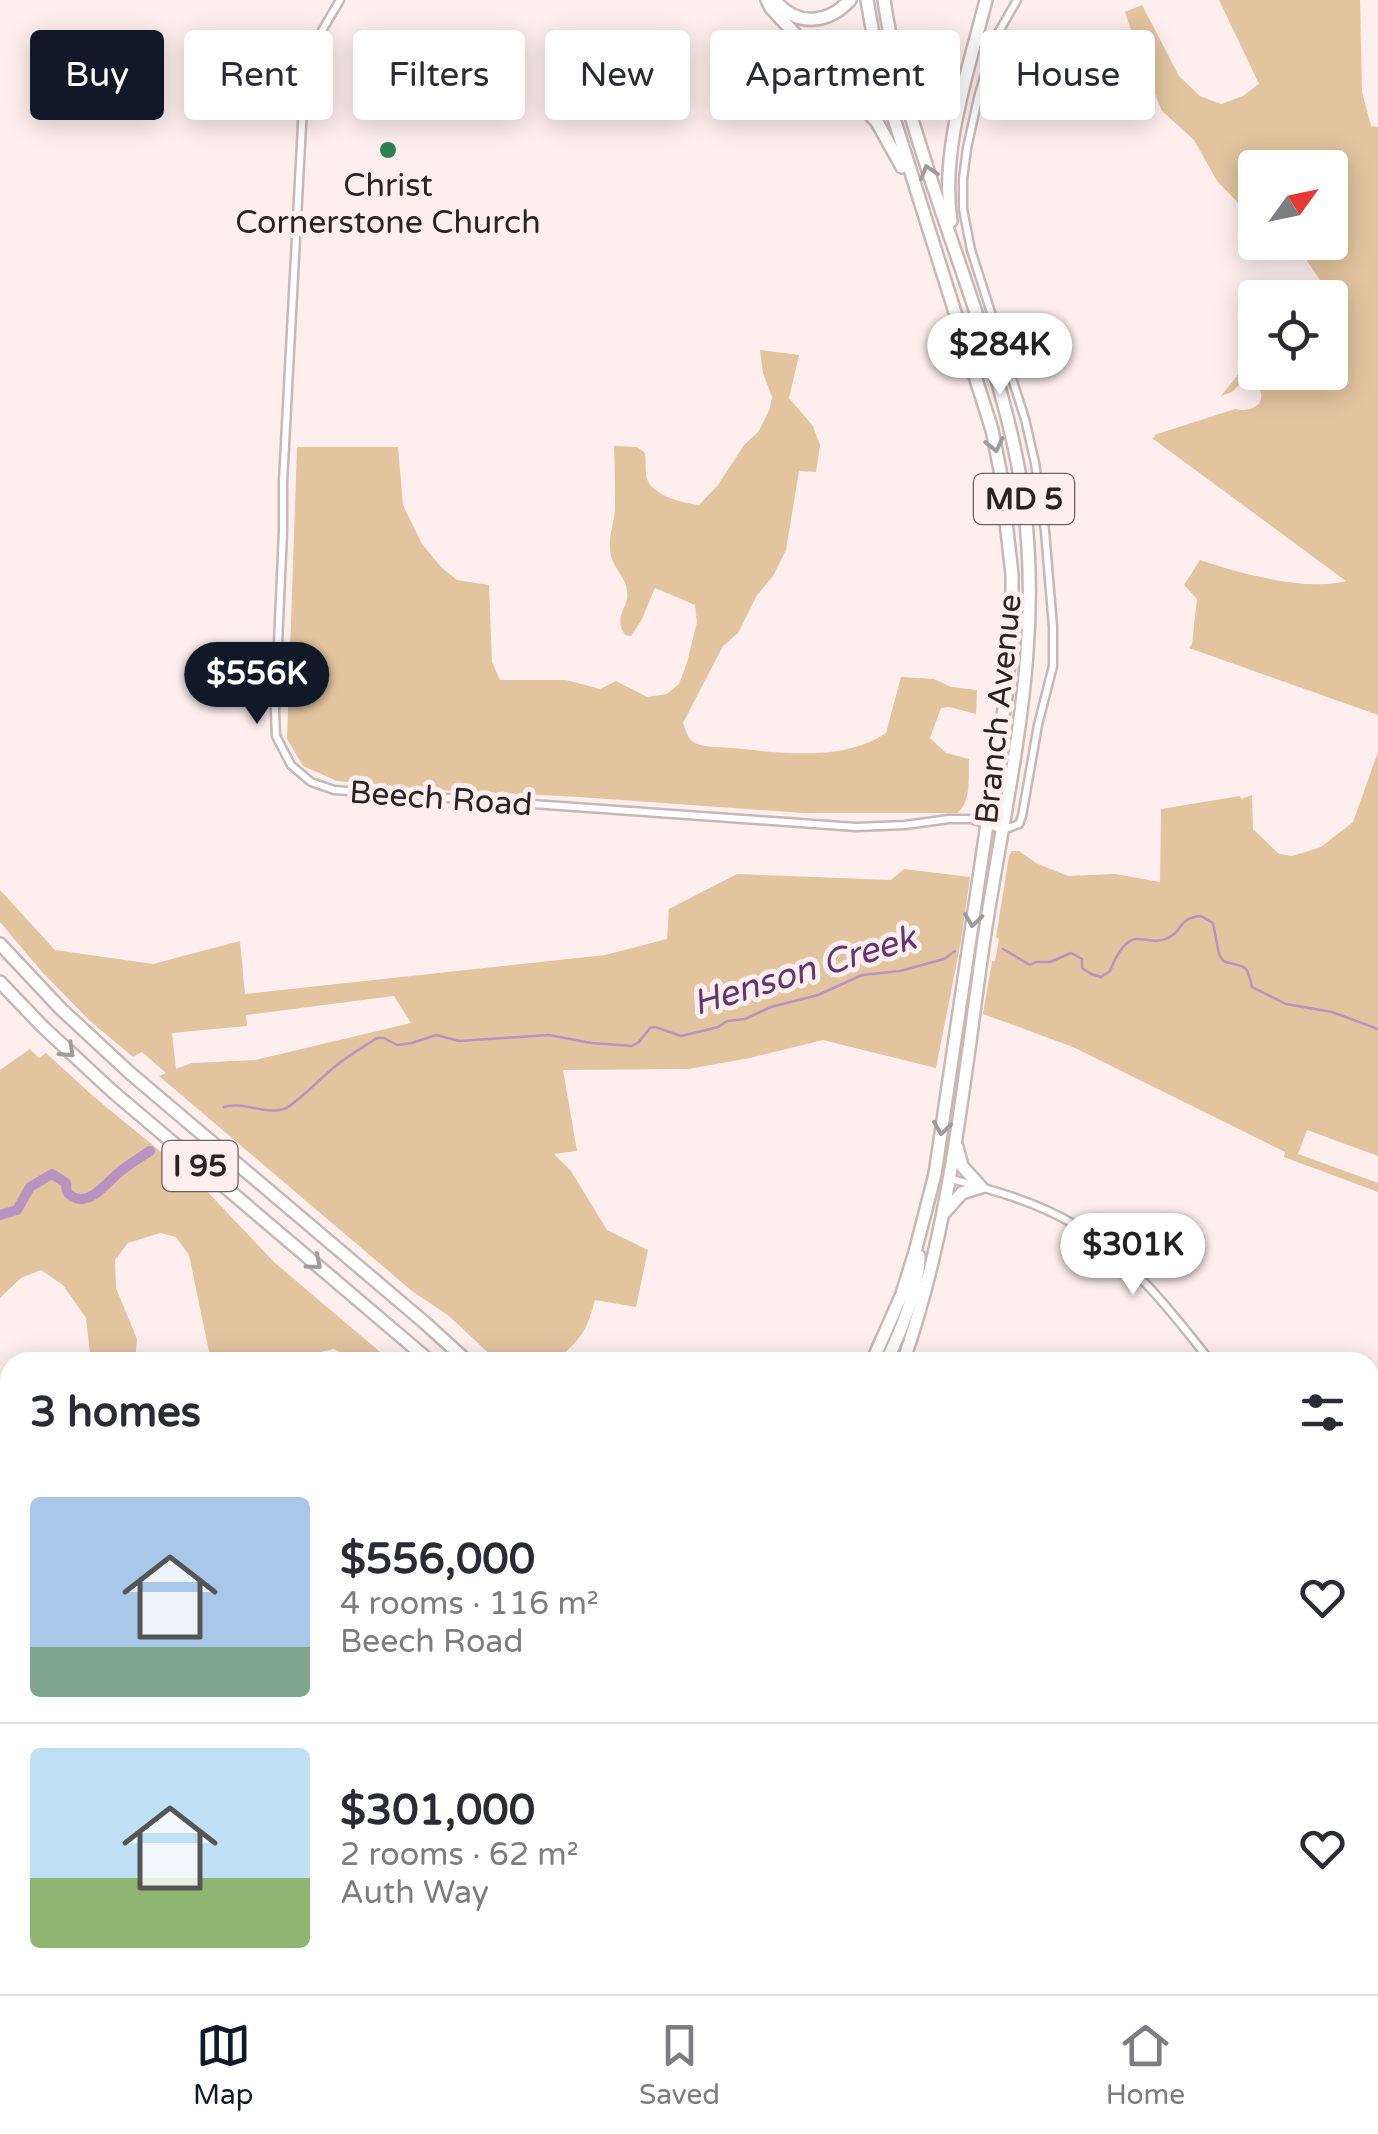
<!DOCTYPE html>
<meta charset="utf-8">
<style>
:root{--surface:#fff;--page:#f7f7f7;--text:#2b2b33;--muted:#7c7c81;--line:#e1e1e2;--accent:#111827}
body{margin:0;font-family:"Varela Round",sans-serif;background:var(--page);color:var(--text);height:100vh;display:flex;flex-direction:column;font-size:38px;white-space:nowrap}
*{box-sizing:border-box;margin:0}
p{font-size:32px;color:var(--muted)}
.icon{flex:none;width:55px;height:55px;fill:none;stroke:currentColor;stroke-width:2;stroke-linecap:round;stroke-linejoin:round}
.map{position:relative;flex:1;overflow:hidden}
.details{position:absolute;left:0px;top:1352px;width:1380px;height:642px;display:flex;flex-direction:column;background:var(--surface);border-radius:30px 30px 0 0;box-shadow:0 5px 25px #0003}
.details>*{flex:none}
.guide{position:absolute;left:30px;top:30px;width:1320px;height:90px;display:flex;gap:20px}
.needle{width:65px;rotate:57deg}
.tools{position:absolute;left:1238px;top:150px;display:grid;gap:20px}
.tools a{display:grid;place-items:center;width:110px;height:110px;border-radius:10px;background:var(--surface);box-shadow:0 5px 25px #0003;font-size:50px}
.price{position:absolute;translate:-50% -85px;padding:0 22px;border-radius:35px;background:#fff;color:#222;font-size:32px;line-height:65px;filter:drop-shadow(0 2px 5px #0008)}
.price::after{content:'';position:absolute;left:50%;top:60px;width:30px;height:22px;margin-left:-15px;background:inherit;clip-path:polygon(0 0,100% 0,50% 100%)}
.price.on{background:var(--accent);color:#fff}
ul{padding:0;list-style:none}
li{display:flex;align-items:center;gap:30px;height:250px;padding:0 30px}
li+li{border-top:2px solid var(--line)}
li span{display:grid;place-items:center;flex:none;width:280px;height:200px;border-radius:10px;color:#555}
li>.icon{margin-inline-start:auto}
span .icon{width:120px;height:120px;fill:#fffc;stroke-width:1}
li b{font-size:42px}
h2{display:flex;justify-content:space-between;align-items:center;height:120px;padding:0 30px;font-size:42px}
.tag{padding:0 35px;border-radius:10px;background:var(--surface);box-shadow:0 5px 25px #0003;font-size:35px;line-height:90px}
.tag.on{background:var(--accent);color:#fff}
.tab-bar{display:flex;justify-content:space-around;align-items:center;height:140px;border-top:2px solid var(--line);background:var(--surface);font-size:28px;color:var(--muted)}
.tab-bar a{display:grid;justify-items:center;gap:5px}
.tab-bar .on{color:var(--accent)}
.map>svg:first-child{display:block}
.green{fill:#e2c49f;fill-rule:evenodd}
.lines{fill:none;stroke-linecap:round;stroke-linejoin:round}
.stream{stroke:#b892c0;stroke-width:2.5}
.river{stroke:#b892c0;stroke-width:10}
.minor-casing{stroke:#c7b7b7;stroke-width:11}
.major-casing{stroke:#c7b7b7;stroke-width:14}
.highway-casing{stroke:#c7b7b7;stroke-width:16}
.minor{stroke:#fff;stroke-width:6}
.major{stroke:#fff;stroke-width:9}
.highway{stroke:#fff;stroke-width:11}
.oneway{stroke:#9f9c9c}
.poi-dot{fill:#2c8053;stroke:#feeeee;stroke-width:4}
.labels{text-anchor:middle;stroke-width:10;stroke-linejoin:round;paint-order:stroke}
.shield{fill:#feeeee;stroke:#696060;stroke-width:2.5}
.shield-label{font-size:30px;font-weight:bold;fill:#292323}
.poi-label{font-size:32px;fill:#292323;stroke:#feeeee}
.street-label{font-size:32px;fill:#292323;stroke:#feeeee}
.water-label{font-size:35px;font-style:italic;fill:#66356f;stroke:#feeeee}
</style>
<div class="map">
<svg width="1378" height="1994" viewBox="0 0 1378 1994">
<rect width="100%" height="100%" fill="#feeeee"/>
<g class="green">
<path d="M 1219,0 L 1360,0 L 1362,92 L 1371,126 L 1378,127 L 1378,715 L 1189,648 L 1192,644 L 1197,599 L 1184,585 L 1200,560 C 1239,573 1306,592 1346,581 L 1152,438 L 1155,437 L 1154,435 L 1235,409 C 1268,416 1270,380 1241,383 L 1232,392 L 1221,396 L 1255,353 L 1255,372 L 1330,372 L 1330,298 L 1306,297 L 1318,289 L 1322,283 L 1303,255 L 1303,243 L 1330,242 L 1330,168 L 1255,168 L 1255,210 L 1245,210 L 1217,181 L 1194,140 L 1162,111 L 1141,61 L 1125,12 L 1142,5 L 1179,76 L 1200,96 L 1221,104 L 1243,96 L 1259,84 Z"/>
<path d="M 760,350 L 799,355 L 789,398 L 813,426 L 820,445 L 816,472 L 799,471 L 786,550 L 773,576 L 757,595 L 738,633 L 723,646 L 683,723 C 686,731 687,738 695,743 C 705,748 722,747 733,748 C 782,753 843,762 886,733 L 901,677 L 934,679 L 951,687 L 977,690 L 976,714 L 949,707 L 941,708 L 930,738 L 946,753 L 969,759 C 968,776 972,802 957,813 L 804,813 L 579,797 L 438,790 L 337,781 L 303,766 L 287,739 L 297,447 L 398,447 L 403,505 L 422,544 L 441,567 L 457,580 L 489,585 L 492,662 L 500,680 L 566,680 L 600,689 L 616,681 L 647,697 L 667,694 L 679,684 L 687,663 L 697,622 L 695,605 L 655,588 L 642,619 L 631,636 L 625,635 C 612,614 630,609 627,591 C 626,578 614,568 611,556 C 607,539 614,525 615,509 C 615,488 615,467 614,446 L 637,447 L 645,453 C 646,461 645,472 647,479 C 653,496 683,503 699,505 L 718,485 L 744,445 L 759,431 L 770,408 L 772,397 L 763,373 Z"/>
<path d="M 1378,752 L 1378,1156 L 1307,1130 L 1298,1154 L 1378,1183 L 1378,1192 L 1284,1157 L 1285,1152 L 1073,1047 L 983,1014 L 992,961 L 995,961 L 999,939 L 996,937 L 1009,856 L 1012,851 L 1019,851 L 1036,863 L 1068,876 L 1115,874 L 1160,882 L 1161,809 L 1240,796 L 1241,799 L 1252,795 L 1253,829 L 1279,854 L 1292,856 L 1321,847 L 1353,822 Z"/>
<path d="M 904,869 L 970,877 L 961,941 L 936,1068 L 823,1040 L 750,1058 L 688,1069 L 563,1070 L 577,1151 L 554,1154 L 571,1171 L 607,1230 L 648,1250 L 636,1307 L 595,1300 C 585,1337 580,1337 556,1362 L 498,1362 L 449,1316 L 412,1291 L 159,1076 L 166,1073 L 142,1052 L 133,1057 L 90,1021 L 42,972 L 0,922 L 0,890 L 55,950 L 153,964 L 240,941 L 245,994 L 605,955 L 667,939 L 669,909 L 737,874 L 891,880 ZM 394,996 L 411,1023 L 255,1060 L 192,1063 L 176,1069 L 172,1033 L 247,1026 L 246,1015 Z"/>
<path d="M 30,1049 L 39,1058 L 46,1053 L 93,1096 L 200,1184 L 275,1263 L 392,1362 L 359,1362 L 334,1349 L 292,1358 L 211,1361 L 189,1255 L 176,1237 L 160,1233 L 128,1243 L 115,1260 L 116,1288 L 137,1339 L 135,1362 L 91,1362 L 86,1318 L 63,1285 L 41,1270 L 21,1278 L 0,1298 L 0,1070 Z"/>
<path d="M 457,1985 L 550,1985 L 565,1994 L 470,1994 Z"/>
</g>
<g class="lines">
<g class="stream">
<path d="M 1003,949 L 1030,965 L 1036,962 L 1050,962 L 1071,953 L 1082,959 L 1082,968 L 1091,974 L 1101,977 L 1110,971 C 1113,962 1123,941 1135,939 C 1145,938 1156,944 1168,938 C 1183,931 1178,918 1201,916 L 1213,923 L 1219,954 L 1223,961 C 1245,969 1246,960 1252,987 L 1286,1004 L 1332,1012 L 1378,1029"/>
<path d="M 224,1107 C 243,1101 264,1115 284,1109 C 294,1106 322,1077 332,1069 C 346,1057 362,1048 377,1038 L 384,1038 L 397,1045 L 412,1043 L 436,1035 L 459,1041 L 549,1035 L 591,1043 L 632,1046 L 639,1042 L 650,1028 L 655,1027 L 681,1036 L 706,1030 L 718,1027 L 727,1021 L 745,1019 L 771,1007 L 818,995 L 862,975 L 900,971 L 944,959 L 955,951"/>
<path d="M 0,1731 L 10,1737"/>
<path d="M 526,1985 L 540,1994"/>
</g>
<path class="river" d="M 0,1215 L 17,1210 L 30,1187 L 52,1174 L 66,1183 C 67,1191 65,1192 73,1197 C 91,1207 109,1179 122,1170 C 131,1163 141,1157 150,1151"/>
<defs>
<g id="minor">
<path d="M 340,0 L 313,46 L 308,64 L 303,106 L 283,482 L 283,531 L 275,711 L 276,736 L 291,765 L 311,782 L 334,790 L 856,827 L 905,825 L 949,819 L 971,819 L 1003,830 L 1019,824 L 1022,816 L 1038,725 L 1053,666 L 1053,627 L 1045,531 L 1035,463 L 1025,419 L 971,250 L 963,209 L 963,179 L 967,148 L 979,94 L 997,35 L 1017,0"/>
<path d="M 951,1179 C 993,1190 1037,1202 1075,1225 C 1130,1258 1172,1312 1211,1362"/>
<path d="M 1370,1556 L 1378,1566"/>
<path d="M 1370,1571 L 1378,1581"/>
<path d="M 0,1645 L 10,1645"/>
<path d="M 1370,1866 L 1374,1869 L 1370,1879"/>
<path d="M 559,1994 L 567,1985"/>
</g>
<g id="major">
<path d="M 1271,1985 L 1285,1994"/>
<path d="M 1283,1985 L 1297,1991 L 1313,1990"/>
<path d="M 1310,1991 L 1321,1989 L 1331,1994"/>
</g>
<g id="highway">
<path d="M 767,0 L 771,8 L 877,122 L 902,167"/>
<path d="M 867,0 L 880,74 L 992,430 L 1000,470 L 1012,574 L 1012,627 L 1006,696 L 935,1174 L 915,1252 L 902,1294 L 872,1362"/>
<path d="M 884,0 C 892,55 908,108 925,161 C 957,262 998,362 1018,466 C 1050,633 1007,783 983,946 C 963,1086 950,1229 903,1362"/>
<path d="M 777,3 C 799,27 829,23 850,0"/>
<path d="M 951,221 C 940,151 969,68 986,0"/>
<path d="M 0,944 L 61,1009 L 130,1073 L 424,1322 L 468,1362"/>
<path d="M 0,982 L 42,1026 L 112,1091 L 431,1362"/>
<path d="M 944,1213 L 962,1193 L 981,1187 L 962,1166 L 957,1147"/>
<path d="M 886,1362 C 900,1333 919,1288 919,1256"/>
<path d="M 770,1985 L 774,1994"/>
<path d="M 798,1985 L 802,1994"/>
<path d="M 821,1985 L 822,1994"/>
<path d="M 614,1994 L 616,1985"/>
<path d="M 629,1994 L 632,1985"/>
<path d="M 643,1994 L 645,1985"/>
<path d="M 756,1994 L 757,1985"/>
</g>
</defs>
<use href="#minor" class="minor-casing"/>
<use href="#major" class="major-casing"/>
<use href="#highway" class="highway-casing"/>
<use href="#minor" class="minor"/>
<use href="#major" class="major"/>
<use href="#highway" class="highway"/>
</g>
<defs><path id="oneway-chevron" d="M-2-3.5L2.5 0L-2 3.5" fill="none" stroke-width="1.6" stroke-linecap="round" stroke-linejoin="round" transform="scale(2.5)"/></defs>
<g class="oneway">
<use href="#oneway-chevron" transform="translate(928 172) rotate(-107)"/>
<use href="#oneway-chevron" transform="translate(995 445) rotate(77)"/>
<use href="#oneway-chevron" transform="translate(973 920) rotate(98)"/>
<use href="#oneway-chevron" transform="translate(68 1051) rotate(43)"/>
<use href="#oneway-chevron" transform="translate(942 1128) rotate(98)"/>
<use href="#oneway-chevron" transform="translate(315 1263) rotate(40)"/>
</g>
<circle class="poi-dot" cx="388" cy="150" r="10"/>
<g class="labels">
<g class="shield">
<rect x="974" y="474" width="100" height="50" rx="8"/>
<rect x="162.5" y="1141" width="75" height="50" rx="8"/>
</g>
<g class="shield-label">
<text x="1024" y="509">MD 5</text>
<text x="200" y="1176">I 95</text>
</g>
<g class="poi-label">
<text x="388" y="196">Christ<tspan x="388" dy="37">Cornerstone Church</tspan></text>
</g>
<g class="street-label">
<text transform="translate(998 709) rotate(-84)" y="11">Branch Avenue</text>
<text transform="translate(441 798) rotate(4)" y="11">Beech Road</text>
</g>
<g class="water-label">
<text transform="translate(804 970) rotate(-17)" y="12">Henson Creek</text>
</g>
</g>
</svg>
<div class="tools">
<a><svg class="needle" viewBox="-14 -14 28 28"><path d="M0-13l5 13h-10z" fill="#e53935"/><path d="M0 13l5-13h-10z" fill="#7c7c81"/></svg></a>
<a><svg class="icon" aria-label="locate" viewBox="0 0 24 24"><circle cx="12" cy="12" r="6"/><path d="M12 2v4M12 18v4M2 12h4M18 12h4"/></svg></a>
</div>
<b class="price" style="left:1000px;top:398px">$284K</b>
<b class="price on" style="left:257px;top:727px">$556K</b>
<b class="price" style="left:1133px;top:1298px">$301K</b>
<div class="guide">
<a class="tag on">Buy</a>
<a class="tag">Rent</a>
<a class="tag">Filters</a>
<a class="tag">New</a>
<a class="tag">Apartment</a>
<a class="tag">House</a>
</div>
<section class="details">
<h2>3 homes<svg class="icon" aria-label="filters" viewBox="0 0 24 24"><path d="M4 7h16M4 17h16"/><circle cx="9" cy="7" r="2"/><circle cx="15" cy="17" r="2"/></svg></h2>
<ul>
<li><span style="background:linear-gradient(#a9c7e8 75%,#7fa58c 0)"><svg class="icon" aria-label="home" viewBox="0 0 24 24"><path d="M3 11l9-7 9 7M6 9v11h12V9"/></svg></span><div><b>$556,000</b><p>4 rooms · 116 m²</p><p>Beech Road</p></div><svg class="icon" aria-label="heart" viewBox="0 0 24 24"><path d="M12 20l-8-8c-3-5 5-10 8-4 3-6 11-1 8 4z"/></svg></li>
<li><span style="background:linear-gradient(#bfe0f5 65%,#8fb573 0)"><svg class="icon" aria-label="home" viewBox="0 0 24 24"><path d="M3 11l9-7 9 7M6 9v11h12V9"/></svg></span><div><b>$301,000</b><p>2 rooms · 62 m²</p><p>Auth Way</p></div><svg class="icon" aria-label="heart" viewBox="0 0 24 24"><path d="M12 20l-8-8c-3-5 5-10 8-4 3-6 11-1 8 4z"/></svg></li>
</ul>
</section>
</div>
<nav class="tab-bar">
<a class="on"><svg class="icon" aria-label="map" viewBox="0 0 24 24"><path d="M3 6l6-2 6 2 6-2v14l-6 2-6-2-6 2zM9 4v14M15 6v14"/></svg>Map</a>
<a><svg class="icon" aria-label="saved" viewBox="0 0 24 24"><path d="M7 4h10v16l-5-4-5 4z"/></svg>Saved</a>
<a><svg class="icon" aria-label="home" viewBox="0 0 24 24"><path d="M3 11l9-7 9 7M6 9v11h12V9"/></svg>Home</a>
</nav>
